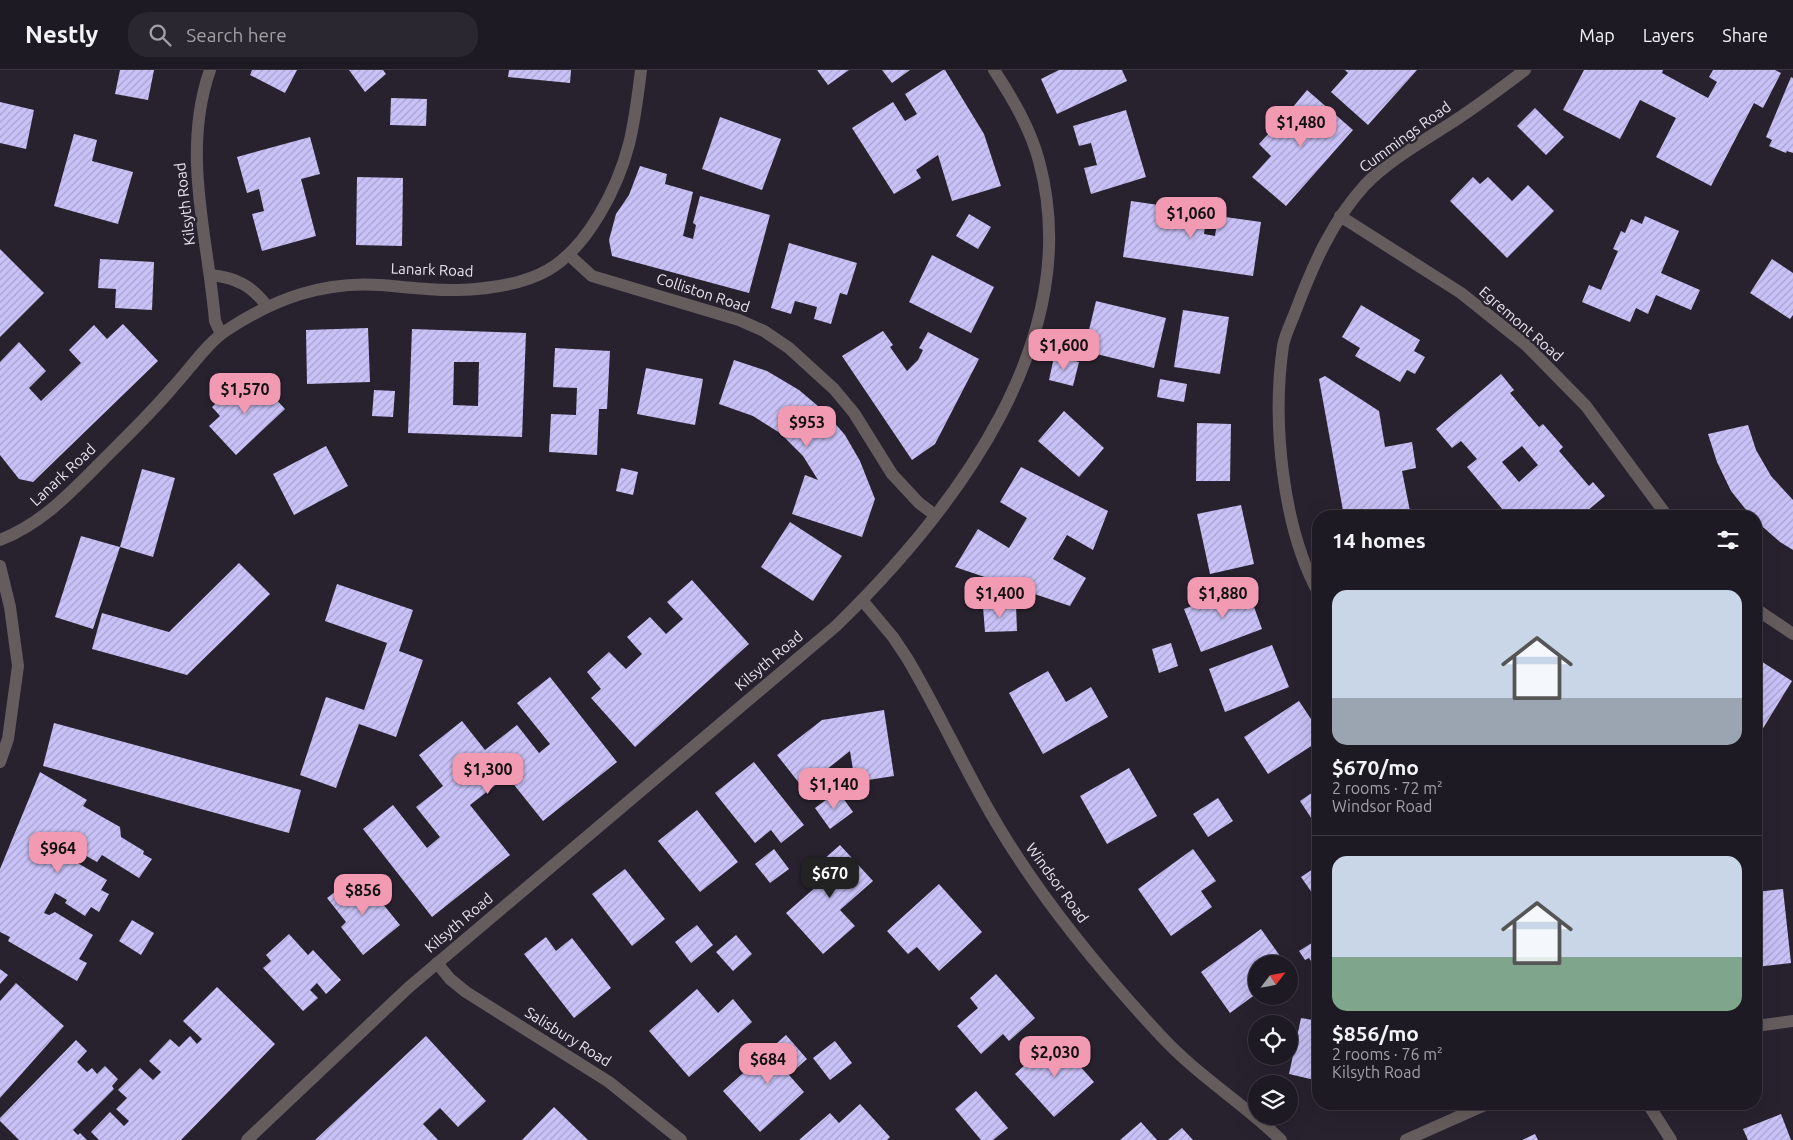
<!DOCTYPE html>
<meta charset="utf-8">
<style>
:root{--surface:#1e1a23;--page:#2b2730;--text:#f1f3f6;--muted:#a1a1a6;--line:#3c3841;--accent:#f19ab2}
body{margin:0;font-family:Ubuntu,sans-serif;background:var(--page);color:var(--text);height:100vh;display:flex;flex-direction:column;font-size:19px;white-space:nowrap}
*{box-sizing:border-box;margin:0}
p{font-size:16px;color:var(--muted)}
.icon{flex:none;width:28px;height:28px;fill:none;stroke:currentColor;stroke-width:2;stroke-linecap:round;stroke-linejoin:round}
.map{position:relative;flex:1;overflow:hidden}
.drawer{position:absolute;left:1312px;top:440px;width:450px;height:600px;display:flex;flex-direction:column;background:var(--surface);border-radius:20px;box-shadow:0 5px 20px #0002,0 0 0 1px var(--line)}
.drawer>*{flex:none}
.needle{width:32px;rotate:58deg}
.tools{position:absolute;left:1248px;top:885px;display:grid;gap:10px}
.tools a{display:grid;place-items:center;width:50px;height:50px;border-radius:50%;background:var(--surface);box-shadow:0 5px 20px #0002,0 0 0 1px var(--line);font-size:25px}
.price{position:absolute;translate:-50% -42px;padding:0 11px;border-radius:10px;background:var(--accent);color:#111;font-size:16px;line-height:32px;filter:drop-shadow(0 1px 2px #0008)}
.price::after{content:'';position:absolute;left:50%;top:30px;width:15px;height:11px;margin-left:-8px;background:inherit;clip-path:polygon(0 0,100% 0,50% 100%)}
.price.selected{background:#222;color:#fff}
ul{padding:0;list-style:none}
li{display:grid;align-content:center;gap:10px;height:265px;padding:0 20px}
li+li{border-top:1px solid var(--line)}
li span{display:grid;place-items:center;height:155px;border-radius:15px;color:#555}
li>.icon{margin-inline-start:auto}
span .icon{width:90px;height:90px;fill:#fffc;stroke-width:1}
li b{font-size:21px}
h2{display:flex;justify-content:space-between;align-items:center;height:60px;padding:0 20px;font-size:21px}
header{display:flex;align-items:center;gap:30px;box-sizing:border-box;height:70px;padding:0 25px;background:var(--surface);border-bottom:1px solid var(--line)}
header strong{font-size:24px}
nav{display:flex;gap:28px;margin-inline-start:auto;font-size:18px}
.search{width:350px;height:45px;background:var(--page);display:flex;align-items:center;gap:12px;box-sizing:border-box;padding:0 18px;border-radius:20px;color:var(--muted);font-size:19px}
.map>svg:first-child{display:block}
.building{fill:url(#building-hatch);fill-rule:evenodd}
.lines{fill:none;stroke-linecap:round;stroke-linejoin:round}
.minor{stroke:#655c5d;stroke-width:12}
.labels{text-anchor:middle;stroke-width:5;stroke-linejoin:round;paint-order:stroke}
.street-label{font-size:15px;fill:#e8e4ed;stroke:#28222f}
</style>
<header>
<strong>Nestly</strong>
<div class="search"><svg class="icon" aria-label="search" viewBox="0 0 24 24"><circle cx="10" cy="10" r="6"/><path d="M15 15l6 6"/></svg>Search here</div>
<nav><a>Map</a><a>Layers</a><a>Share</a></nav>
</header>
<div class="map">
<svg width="1793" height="1070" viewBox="0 0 1793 1070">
<defs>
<pattern id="building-hatch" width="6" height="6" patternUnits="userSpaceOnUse" patternTransform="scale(1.25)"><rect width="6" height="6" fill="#c9c2f8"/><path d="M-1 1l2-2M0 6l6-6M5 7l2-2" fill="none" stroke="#a8a2cc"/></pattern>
</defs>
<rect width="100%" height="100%" fill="#28222f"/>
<g class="building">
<path d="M 120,0 L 154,0 L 148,30 L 115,24 Z"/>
<path d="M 252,0 L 297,0 L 285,23 L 250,5 Z"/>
<path d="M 349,0 L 383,0 L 386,4 L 365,22 Z"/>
<path d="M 509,0 L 571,0 L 570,13 L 508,7 Z"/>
<path d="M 817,0 L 849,0 L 828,15 Z"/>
<path d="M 882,0 L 910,0 L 892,13 Z"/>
<path d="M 943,0 L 945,0 L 984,64 L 1001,116 L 952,131 L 938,85 L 916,100 L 921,108 L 894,124 L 852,58 L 893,32 L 905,51 L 917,44 L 905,24 Z"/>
<path d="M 1059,0 L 1122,0 L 1127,11 L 1057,44 L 1041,9 Z"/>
<path d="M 1345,0 L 1417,0 L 1368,55 L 1331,22 L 1348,3 Z"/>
<path d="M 1584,0 L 1663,0 L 1662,3 L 1708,28 L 1717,12 L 1709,7 L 1713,0 L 1775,0 L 1781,3 L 1763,38 L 1754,33 L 1711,116 L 1656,87 L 1676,48 L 1640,30 L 1620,69 L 1563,40 Z"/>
<path d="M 1791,7 L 1793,8 L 1793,83 L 1787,81 L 1786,83 L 1769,76 L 1772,70 L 1766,67 Z"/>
<path d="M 1307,20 L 1353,60 L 1286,136 L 1252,107 L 1271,86 L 1259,74 L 1271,61 L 1280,68 L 1296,50 L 1288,43 Z"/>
<path d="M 391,28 L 427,29 L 426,56 L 390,55 Z"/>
<path d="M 0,32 L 34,40 L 26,79 L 0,73 Z"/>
<path d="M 1535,38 L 1564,67 L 1546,85 L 1517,56 Z"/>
<path d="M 1126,40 L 1146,107 L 1091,124 L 1084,98 L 1097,95 L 1091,73 L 1079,76 L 1073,56 Z"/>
<path d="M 720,47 L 781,69 L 762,120 L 702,99 Z"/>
<path d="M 74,64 L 97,70 L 92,91 L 133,102 L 118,154 L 54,136 Z"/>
<path d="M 310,67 L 320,104 L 301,109 L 316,166 L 262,181 L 252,144 L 264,141 L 259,119 L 247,123 L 237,87 Z"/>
<path d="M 640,96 L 667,104 L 665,114 L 693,122 L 683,166 L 693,169 L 696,155 L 693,153 L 700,126 L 770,145 L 749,223 L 612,186 L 609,170 L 616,144 L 629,125 Z"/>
<path d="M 357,107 L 403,108 L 402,176 L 356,175 Z"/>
<path d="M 1473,107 L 1480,114 L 1488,107 L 1512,131 L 1528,115 L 1554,141 L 1507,188 L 1450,131 Z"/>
<path d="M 1131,131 L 1207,142 L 1204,164 L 1215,166 L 1218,146 L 1261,152 L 1253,206 L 1123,187 Z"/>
<path d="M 969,144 L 991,157 L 978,179 L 956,166 Z"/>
<path d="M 1645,146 L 1679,161 L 1661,203 L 1700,220 L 1691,240 L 1656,225 L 1648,244 L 1636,238 L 1630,252 L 1582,232 L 1589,215 L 1601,220 L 1618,181 L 1613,179 L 1621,161 L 1625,163 L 1631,149 L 1642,154 Z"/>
<path d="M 789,173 L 857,193 L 847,225 L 840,223 L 831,254 L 814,249 L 817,237 L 795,231 L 791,244 L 771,238 Z"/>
<path d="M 0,179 L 44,223 L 0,267 Z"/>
<path d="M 932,185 L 994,217 L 971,263 L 909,232 Z"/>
<path d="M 100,189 L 154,192 L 152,240 L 115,238 L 116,219 L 98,218 Z"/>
<path d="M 1772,189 L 1793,203 L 1793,245 L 1790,249 L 1750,223 Z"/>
<path d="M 1096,231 L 1166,248 L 1154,298 L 1084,281 Z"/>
<path d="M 1361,235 L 1420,270 L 1414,281 L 1425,287 L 1415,304 L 1407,300 L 1400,312 L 1355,286 L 1360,278 L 1342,267 Z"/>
<path d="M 1183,240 L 1229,247 L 1220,304 L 1174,297 Z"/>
<path d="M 123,254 L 158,291 L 33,412 L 19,409 L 0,385 L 0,292 L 19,272 L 46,301 L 29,318 L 41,331 L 81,293 L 69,280 L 94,255 L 107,269 Z"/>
<path d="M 368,258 L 370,312 L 307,314 L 306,260 Z"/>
<path d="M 412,259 L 526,263 L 522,367 L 408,363 ZM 454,292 L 479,292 L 478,336 L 453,335 Z"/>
<path d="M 883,261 L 893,275 L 890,277 L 907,301 L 918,290 L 923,280 L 919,278 L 928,262 L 979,289 L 935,374 L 912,390 L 842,286 Z"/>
<path d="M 555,278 L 610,281 L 607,339 L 599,339 L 597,385 L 549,382 L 551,344 L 576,345 L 577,318 L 553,317 Z"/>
<path d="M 1054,287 L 1079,292 L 1073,316 L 1049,310 Z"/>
<path d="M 734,290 L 767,301 L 799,320 L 825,342 L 845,365 L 860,391 L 875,429 L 862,467 L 792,444 L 805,405 L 818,410 L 803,386 L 780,363 L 753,346 L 719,334 Z"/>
<path d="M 646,298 L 703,309 L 695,355 L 637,344 Z"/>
<path d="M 1501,304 L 1514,320 L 1510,323 L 1539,357 L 1543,354 L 1563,377 L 1559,381 L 1589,416 L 1593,412 L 1605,426 L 1581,446 L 1524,446 L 1518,439 L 1508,446 L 1467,397 L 1477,389 L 1461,371 L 1452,378 L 1436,359 ZM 1522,376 L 1538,395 L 1519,412 L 1502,392 Z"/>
<path d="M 1325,306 L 1379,341 L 1385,377 L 1412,372 L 1416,398 L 1402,401 L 1411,446 L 1344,446 L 1319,309 Z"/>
<path d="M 1160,309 L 1187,314 L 1184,332 L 1157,327 Z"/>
<path d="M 258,310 L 285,339 L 236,385 L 209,356 L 220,346 L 212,337 L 238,312 L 246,321 Z"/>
<path d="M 374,320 L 395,321 L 393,347 L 372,346 Z"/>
<path d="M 1064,341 L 1104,378 L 1079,407 L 1038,371 Z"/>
<path d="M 1197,353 L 1231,354 L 1230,411 L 1196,411 Z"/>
<path d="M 1748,355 L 1756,380 L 1771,406 L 1793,430 L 1793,480 L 1780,472 L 1756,451 L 1756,446 L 1751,446 L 1731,421 L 1717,392 L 1708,364 Z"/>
<path d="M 326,376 L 348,416 L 294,445 L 273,404 Z"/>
<path d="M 1021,397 L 1108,441 L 1093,480 L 1067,465 L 1053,489 L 1086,508 L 1070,536 L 955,497 L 978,459 L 1009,478 L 1027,448 L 1000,432 Z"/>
<path d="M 621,398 L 638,402 L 633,425 L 616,421 Z"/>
<path d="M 142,399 L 175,408 L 153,487 L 120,477 L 93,559 L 55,547 L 81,466 L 120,477 Z"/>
<path d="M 1241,435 L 1254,494 L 1210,504 L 1197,444 Z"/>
<path d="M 790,452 L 842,486 L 813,531 L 761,497 Z"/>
<path d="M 239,493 L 270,524 L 187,605 L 92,579 L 102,543 L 169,562 Z"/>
<path d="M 692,510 L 749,574 L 635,677 L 591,628 L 601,619 L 587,602 L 609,582 L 626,599 L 642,584 L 627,567 L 650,547 L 666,564 L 683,549 L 667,532 Z"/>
<path d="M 337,514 L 413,540 L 399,581 L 423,590 L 396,667 L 359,654 L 336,718 L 300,705 L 326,627 L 364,640 L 387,573 L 325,551 Z"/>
<path d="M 1246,515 L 1262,559 L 1201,582 L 1184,539 Z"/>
<path d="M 1016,535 L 1017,561 L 985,562 L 983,537 Z"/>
<path d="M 1171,573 L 1178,596 L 1159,603 L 1152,579 Z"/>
<path d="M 1272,575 L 1289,617 L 1225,642 L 1209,599 Z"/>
<path d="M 1756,588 L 1792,611 L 1762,660 L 1756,656 Z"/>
<path d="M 1048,601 L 1066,632 L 1091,617 L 1108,647 L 1043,684 L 1009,623 Z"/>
<path d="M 550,607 L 617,692 L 543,751 L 507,706 L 470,735 L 510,785 L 432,847 L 363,759 L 393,735 L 427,778 L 440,767 L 416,737 L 443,716 L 419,685 L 462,651 L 485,680 L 517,655 L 539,683 L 550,674 L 517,633 Z"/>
<path d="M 1299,631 L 1319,661 L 1319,671 L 1268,704 L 1244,667 Z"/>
<path d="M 884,640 L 894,706 L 855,712 L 850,681 L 803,718 L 777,685 L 822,650 Z"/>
<path d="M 54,653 L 301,720 L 289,763 L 43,696 Z"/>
<path d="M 754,692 L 804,755 L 781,773 L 771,760 L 755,773 L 715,723 Z"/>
<path d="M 1129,698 L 1157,746 L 1107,774 L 1080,726 Z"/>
<path d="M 40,702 L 87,730 L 83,736 L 120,757 L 121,767 L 144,781 L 143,784 L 152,789 L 139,808 L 102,785 L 97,792 L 81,783 L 81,776 L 75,773 L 64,788 L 71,792 L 74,791 L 107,810 L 101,820 L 109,824 L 99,842 L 91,837 L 85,846 L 65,833 L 67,830 L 55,823 L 44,843 L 49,845 L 55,842 L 93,865 L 79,889 L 87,893 L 77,911 L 8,871 L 10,867 L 0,862 L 0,799 Z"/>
<path d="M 1319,718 L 1319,760 L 1300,731 Z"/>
<path d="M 838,721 L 853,742 L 830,759 L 815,738 Z"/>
<path d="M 1218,728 L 1233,751 L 1208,767 L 1193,744 Z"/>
<path d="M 697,740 L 738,792 L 700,822 L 658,771 Z"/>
<path d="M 840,775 L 873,811 L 840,840 L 855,856 L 823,884 L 786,843 L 817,816 L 807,804 Z"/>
<path d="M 774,779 L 789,799 L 770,813 L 755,794 Z"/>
<path d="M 1193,779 L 1216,811 L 1201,821 L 1212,837 L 1171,866 L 1138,819 Z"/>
<path d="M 1319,795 L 1319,833 L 1301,807 Z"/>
<path d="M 625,799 L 665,849 L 632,876 L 592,824 Z"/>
<path d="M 348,812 L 354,821 L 365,812 L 400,855 L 363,885 L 341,857 L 346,852 L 327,828 Z"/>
<path d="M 939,814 L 982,862 L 939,901 L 917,877 L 908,884 L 887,861 Z"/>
<path d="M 1783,819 L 1791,893 L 1756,897 L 1756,822 Z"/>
<path d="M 132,850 L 154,863 L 141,885 L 119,871 Z"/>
<path d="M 697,855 L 713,875 L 691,893 L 675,872 Z"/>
<path d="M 1261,859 L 1280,886 L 1270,894 L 1256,894 L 1256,924 L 1230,943 L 1201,902 Z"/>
<path d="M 289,864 L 308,885 L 313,880 L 341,910 L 326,924 L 317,913 L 310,920 L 318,928 L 303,941 L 263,898 L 271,891 L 266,885 Z"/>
<path d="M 736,865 L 752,884 L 733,901 L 716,882 Z"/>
<path d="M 546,867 L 556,881 L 572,868 L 611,918 L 574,948 L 524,884 Z"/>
<path d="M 1315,871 L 1319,875 L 1319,903 L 1309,888 L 1305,890 L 1299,881 Z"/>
<path d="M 0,899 L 8,905 L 0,914 Z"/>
<path d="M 996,904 L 1035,948 L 1009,971 L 1003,964 L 981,984 L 957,956 L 978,938 L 970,928 Z"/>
<path d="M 16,913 L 64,956 L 0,1028 L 0,931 Z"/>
<path d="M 217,917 L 275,974 L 181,1070 L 99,1070 L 91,1062 L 110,1042 L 124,1056 L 129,1051 L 116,1039 L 127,1028 L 118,1020 L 140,998 L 153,1010 L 161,1002 L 149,991 L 170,969 L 179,977 L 190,966 L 197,974 L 202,969 L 183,951 Z"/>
<path d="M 697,919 L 718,943 L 733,929 L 752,952 L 689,1007 L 649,961 Z"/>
<path d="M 1301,948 L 1319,951 L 1319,1011 L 1289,1004 Z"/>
<path d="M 786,965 L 807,989 L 789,1005 L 804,1022 L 760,1062 L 723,1021 Z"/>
<path d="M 426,966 L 486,1031 L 458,1057 L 440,1038 L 423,1054 L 438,1070 L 315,1070 Z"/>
<path d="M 1055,968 L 1094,1012 L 1054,1047 L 1015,1004 Z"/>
<path d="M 76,970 L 87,981 L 77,992 L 87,1002 L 92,998 L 97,1004 L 105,996 L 118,1009 L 112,1016 L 114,1019 L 73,1060 L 78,1065 L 80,1063 L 87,1070 L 19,1070 L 0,1051 L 0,1048 Z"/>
<path d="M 835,971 L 852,993 L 830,1010 L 813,988 Z"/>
<path d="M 976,1021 L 1008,1058 L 993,1070 L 981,1070 L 955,1039 Z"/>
<path d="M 860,1034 L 890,1067 L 887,1070 L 799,1070 L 830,1043 L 839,1053 Z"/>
<path d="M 554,1037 L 588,1070 L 522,1070 Z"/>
<path d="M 1781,1044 L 1791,1070 L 1748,1070 L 1743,1059 Z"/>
<path d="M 1141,1052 L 1157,1070 L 1120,1070 Z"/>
<path d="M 1182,1058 L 1193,1070 L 1168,1070 Z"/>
<path d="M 1535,1064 L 1538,1070 L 1522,1070 Z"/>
</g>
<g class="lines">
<g class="minor">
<path d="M 210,0 C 181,83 208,167 215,251 L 221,264"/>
<path d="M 1340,146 L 1461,223 L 1526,275 L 1586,336 L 1667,446"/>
<path d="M 569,185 L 592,206 L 739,250 L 764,261 L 789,278 L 834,319 L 854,343 L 892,404 L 919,433 L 935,445"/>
<path d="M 211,205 C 236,208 251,215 267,236"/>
<path d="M 0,470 C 43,453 71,422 103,390 C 127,366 151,343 173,317 C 189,300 208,272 227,260 C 274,229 323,211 380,215 C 406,217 432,221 458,220 C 488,219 522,215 548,200 C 588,177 618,117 629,74 C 635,50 638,25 641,0"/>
<path d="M 0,496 L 10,537 L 18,596 L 8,669 L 0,692"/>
<path d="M 1319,524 C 1282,457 1272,351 1283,276 C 1285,264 1292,251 1296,240 C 1313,195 1332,151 1365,115 C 1388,91 1420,73 1448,55 C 1475,38 1500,19 1525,0"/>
<path d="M 862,530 L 893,567 L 907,588 C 945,652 974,721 1015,783 C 1057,848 1108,909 1161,966 C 1197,1005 1243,1033 1281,1070"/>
<path d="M 1756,539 L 1793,564"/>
<path d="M 437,893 L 450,909 L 466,922 L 609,1012 L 681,1070"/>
<path d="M 1756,956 L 1793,951"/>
<path d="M 1648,1034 L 1671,1070"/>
<path d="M 247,1070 L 408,918 L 836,556 C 955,440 1087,268 1039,91 C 1030,58 1013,29 994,0"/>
<path d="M 1406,1070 L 1487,1034"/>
</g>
</g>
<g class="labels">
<g class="street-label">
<text transform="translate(1405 67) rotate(-36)" y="5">Cummings Road</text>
<text transform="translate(185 134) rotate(-97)" y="5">Kilsyth Road</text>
<text transform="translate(432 200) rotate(2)" y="5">Lanark Road</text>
<text transform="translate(703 223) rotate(18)" y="5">Colliston Road</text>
<text transform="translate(1521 254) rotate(41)" y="5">Egremont Road</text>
<text transform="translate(63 405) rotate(-43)" y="5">Lanark Road</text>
<text transform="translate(769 591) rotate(-40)" y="5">Kilsyth Road</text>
<text transform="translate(1057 813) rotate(54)" y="5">Windsor Road</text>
<text transform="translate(459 853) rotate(-40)" y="5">Kilsyth Road</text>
<text transform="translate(568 967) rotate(32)" y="5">Salisbury Road</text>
</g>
</g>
</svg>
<div class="tools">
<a><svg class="needle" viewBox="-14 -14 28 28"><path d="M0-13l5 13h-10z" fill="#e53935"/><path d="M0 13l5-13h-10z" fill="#a1a1a6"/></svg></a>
<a><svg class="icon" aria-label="locate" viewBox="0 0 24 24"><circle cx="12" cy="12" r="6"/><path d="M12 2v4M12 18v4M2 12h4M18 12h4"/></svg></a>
<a><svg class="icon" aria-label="layers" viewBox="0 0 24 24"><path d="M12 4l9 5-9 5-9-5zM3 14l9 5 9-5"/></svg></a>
</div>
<b class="price" style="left:1301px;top:78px">$1,480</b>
<b class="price" style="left:1191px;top:169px">$1,060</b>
<b class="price" style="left:1064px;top:301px">$1,600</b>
<b class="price" style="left:245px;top:345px">$1,570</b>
<b class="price" style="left:807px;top:378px">$953</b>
<b class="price" style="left:1000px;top:549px">$1,400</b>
<b class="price" style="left:1223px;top:549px">$1,880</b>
<b class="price" style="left:488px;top:725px">$1,300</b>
<b class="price" style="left:834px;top:740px">$1,140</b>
<b class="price" style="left:58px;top:804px">$964</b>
<b class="price selected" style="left:830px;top:829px">$670</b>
<b class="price" style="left:363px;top:846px">$856</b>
<b class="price" style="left:1055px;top:1008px">$2,030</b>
<b class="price" style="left:768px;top:1015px">$684</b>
<section class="drawer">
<h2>14 homes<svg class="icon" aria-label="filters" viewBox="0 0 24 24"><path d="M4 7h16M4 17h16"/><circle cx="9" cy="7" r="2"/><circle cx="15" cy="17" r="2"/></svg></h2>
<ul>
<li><span style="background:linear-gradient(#c9d6e8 70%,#9aa5b1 0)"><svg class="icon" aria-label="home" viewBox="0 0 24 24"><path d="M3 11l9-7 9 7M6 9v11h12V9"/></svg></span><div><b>$670/mo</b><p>2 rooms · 72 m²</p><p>Windsor Road</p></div></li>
<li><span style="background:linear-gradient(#c9d6e8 65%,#7fa58c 0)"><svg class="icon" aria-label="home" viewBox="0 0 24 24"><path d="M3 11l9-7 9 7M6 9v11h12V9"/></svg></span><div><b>$856/mo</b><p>2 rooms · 76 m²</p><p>Kilsyth Road</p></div></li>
</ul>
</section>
</div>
